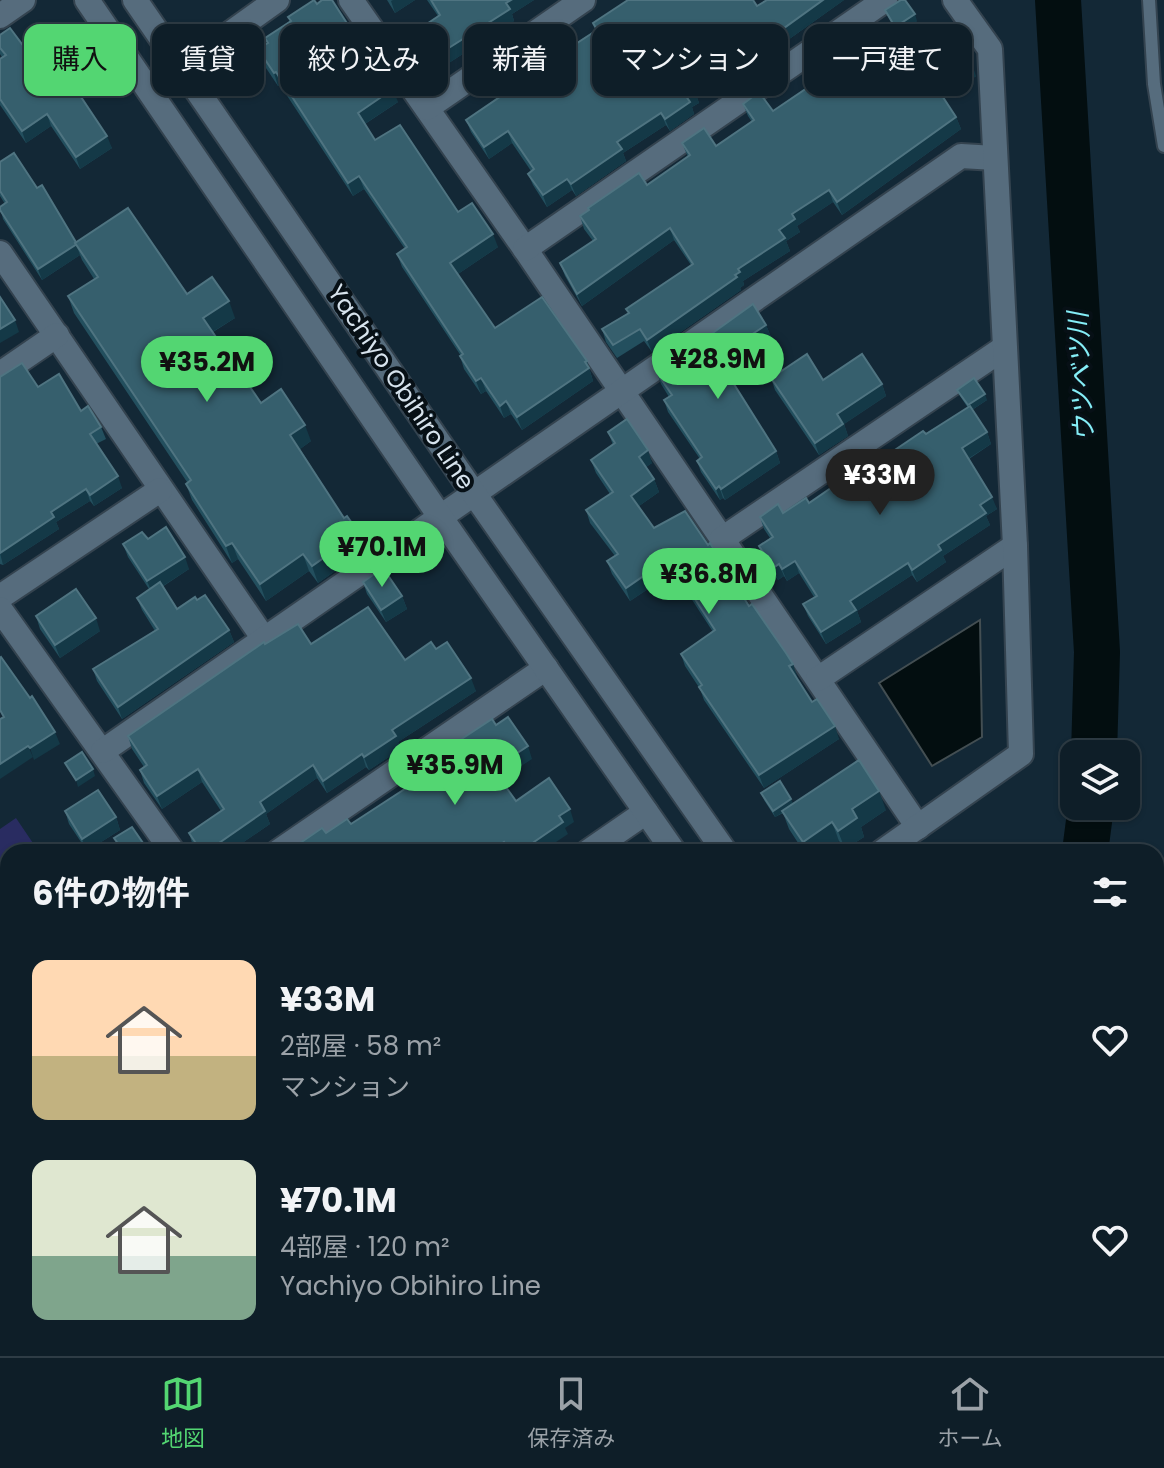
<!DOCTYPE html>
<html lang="ja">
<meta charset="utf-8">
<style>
:root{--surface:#0e1e28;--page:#172730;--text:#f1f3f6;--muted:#9ba2a8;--line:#2e3c45;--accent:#53d672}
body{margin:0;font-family:Poppins,"Noto Sans JP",sans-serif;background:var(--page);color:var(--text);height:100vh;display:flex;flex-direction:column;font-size:30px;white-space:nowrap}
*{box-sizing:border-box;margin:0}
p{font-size:26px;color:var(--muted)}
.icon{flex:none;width:44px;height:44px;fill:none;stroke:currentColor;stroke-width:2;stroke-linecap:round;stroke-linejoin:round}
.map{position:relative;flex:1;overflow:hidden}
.panel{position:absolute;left:0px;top:844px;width:1164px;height:512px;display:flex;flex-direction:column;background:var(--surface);border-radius:24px 24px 0 0;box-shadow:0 2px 6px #0004,0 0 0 2px var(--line)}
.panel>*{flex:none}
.guide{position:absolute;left:24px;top:24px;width:1116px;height:72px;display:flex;gap:16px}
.tools{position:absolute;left:1060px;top:740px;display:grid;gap:16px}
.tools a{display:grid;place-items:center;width:80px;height:80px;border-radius:16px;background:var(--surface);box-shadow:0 2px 6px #0004,0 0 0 2px var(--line);font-size:40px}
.price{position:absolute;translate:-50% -68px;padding:0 18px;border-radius:28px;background:var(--accent);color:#111;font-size:26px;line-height:52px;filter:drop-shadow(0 2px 4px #0008)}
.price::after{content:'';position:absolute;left:50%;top:48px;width:24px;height:18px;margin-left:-12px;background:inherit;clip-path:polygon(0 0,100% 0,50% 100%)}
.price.on{background:#222;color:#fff}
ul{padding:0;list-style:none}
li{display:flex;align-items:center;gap:24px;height:200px;padding:0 32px}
li span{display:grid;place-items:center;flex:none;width:224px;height:160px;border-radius:16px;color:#555}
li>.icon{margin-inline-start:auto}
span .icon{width:96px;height:96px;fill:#fffc;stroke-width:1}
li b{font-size:34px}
h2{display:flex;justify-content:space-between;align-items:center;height:96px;padding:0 32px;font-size:34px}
.tag{padding:0 28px;border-radius:16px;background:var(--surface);box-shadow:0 2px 6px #0004,0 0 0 2px var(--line);font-size:28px;line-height:72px}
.tag.on{background:var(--accent);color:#111}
.tabs{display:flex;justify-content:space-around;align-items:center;height:112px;border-top:2px solid var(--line);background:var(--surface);font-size:22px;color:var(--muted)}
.tabs a{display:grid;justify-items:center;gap:4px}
.tabs .on{color:var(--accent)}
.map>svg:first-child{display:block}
.garden{fill:#292c61}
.water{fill:#030e10;stroke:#434e52;stroke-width:2}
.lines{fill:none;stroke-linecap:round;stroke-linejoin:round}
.river{stroke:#030e10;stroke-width:46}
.lane-casing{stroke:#34434f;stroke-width:16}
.street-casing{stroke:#34434f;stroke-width:28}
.secondary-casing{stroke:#34434f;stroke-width:28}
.lane{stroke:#566c7d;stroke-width:12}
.street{stroke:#566c7d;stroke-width:24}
.secondary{stroke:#566c7d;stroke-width:24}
.wall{fill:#234f5e}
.shaded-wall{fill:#143947}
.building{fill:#365f6d;stroke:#4f7481;stroke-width:2}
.labels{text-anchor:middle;stroke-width:8;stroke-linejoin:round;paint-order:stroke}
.street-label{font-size:24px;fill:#d7e3ed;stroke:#071016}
.water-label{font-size:26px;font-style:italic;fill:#85eef8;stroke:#071016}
</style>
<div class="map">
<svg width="1164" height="1356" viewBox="0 0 1164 1356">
<rect width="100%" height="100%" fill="#132836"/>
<path class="garden" d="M 16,818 L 39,852 L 8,852 L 8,1348 L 59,1348 L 47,1356 L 0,1356 L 0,829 Z"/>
<path class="water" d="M 980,620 L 982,737 L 932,766 L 879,683 Z"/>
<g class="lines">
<g class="river">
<path d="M 1058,0 L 1097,652 L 1094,754"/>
<path d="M 1085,852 L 1091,806"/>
</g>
<defs>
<g id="lane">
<path d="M 1149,0 L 1154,84 L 1164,146"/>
<path d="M 1156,1030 L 1164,980"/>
<path d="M 1130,1348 L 1134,1356"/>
</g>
<g id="street">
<path d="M 351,0 L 525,249 L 918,827"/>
<path d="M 0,16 L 23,0"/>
<path d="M 150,91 L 277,0"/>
<path d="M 427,108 L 583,0"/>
<path d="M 525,249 L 885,0"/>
<path d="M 0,253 L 264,639"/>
<path d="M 0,374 L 57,335"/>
<path d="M 722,539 L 1004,348"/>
<path d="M 0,597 L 160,490"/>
<path d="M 0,609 L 173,852"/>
<path d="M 818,679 L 1015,546"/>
<path d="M 103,751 L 961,156 L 995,158"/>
<path d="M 278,852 L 546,668"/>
<path d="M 588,852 L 646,812"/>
<path d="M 882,852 L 1021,754 L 1015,546 L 990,49 L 955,0"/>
<path d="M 473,1348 L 478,1356"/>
<path d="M 636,1348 L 641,1356"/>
<path d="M 782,1348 L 787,1356"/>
<path d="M 323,1356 L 335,1348"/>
</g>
<g id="secondary">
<path d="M 87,0 L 441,518 L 674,852"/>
<path d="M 135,0 L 475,495 L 725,852"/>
<path d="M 1000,1348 L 1005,1356"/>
<path d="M 1052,1348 L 1057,1356"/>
<path d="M 150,1356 L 162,1348"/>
</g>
</defs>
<use href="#lane" class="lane-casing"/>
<use href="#street" class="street-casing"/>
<use href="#secondary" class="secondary-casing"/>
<use href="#lane" class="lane"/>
<use href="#street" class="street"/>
<use href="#secondary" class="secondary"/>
</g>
<g class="wall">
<path d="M 387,0 L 415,0 L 395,13 Z"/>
<path d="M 427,0 L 534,0 L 512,14 L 514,21 L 438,70 L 420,43 L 415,32 L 438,16 Z"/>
<path d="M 767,0 L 844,0 L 760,60 L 762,65 L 744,77 L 736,64 L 695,92 L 699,103 L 692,107 L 694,114 L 670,131 L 666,125 L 623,153 L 626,161 L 576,196 L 572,190 L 547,207 L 533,185 L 528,174 L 531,171 L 512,143 L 489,159 L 471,132 L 466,120 L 514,87 L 507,76 L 503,65 L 525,52 L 522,45 L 554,58 L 596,30 L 593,23 L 757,6 Z"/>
<path d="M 885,10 L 917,21 L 898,33 L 921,67 L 976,76 L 944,99 L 956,117 L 961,129 L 842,215 L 833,202 L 797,226 L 800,232 L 786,241 L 790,251 L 743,281 L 744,285 L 740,288 L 741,290 L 652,352 L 644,341 L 617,358 L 606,342 L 602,329 L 628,313 L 626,309 L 691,265 L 674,240 L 582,306 L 565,276 L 560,263 L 593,241 L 584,229 L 580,216 L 647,185 L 688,157 L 682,143 L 716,146 L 752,122 L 748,116 L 743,104 L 773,111 L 816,89 L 856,63 L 853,56 L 895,28 Z"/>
<path d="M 288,17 L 398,102 L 365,124 L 375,140 L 498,247 L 458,274 L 495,328 L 587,361 L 593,381 L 522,430 L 511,414 L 504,418 L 486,391 L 481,394 L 464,369 L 460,356 L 461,356 L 402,267 L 397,254 L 405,249 L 364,189 L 353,196 L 280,85 L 278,86 L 262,62 L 258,49 L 267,43 L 265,38 L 290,22 Z"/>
<path d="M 0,35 L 22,44 L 58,78 L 112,148 L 80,169 L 51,126 L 26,143 L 0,105 L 0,59 L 2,57 L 0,54 Z"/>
<path d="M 0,162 L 37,188 L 76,243 L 235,318 L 213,332 L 261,403 L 311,441 L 300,449 L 344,518 L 359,533 L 365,550 L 318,583 L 309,571 L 266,601 L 238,559 L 232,563 L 192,500 L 186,484 L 187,482 L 74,313 L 68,296 L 94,279 L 82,260 L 80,255 L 42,280 L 3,219 L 0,207 L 5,204 L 0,196 Z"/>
<path d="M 766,325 L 771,337 L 752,348 L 756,354 L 760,366 L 733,383 L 776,451 L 780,463 L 725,500 L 723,498 L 720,500 L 701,472 L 697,461 L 700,459 L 668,412 L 664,400 L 669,397 L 661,384 L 657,373 Z"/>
<path d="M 0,377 L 38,387 L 81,411 L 101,427 L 106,439 L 96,444 L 122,488 L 94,506 L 90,501 L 56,522 L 59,529 L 3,565 L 0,564 Z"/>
<path d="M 771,378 L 882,384 L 886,396 L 844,424 L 848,436 L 819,455 L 775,390 Z"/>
<path d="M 957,390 L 987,400 L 972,410 L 987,432 L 991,444 L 969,459 L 997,509 L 986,516 L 990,525 L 943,556 L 946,562 L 917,582 L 912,575 L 857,611 L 861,622 L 826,644 L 808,616 L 803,604 L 814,597 L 799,573 L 787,581 L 784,576 L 778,580 L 763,558 L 759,546 L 770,538 L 764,529 L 760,517 L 783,513 L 809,503 L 838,483 L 832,468 L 871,466 L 968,408 L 960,396 Z"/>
<path d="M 608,432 L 652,463 L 646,467 L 654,479 L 659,492 L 639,506 L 654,528 L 749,606 L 793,664 L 796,677 L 812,702 L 839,739 L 764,788 L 704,700 L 700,689 L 685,666 L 681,654 L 713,632 L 685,589 L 678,594 L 666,577 L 630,601 L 612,574 L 607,561 L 615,556 L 590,523 L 586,510 L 610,494 L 596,473 L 591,460 L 613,445 Z"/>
<path d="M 148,539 L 189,569 L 162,587 L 177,609 L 197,600 L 229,630 L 234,642 L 122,719 L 97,681 L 93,669 L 155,631 L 142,610 L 137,598 L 149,589 L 128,557 L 123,544 Z"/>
<path d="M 363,582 L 402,596 L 407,609 L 386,622 L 367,594 Z"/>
<path d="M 36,616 L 100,631 L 60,658 L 40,629 Z"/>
<path d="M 265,644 L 311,644 L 405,660 L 436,649 L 476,691 L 398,742 L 401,749 L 369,770 L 366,767 L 327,793 L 317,778 L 266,814 L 270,824 L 229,852 L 198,852 L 193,846 L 189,833 L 221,811 L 202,782 L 162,809 L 144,783 L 140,770 L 144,767 L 132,749 L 128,736 Z"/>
<path d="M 761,793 L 793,803 L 886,810 L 861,827 L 864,837 L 845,849 L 839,841 L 822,852 L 804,852 L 789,829 L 783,813 L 775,817 L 764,800 Z"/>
<path d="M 65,811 L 116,817 L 120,830 L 87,851 L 69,824 Z"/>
</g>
<g class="shaded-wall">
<path d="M 393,0 L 415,0 L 395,13 L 391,1 Z"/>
<path d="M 511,0 L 534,0 L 512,14 L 514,21 L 438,70 L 433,58 Z"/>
<path d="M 823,0 L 844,0 L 760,60 L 762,65 L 744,77 L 739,65 L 755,49 Z"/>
<path d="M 915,14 L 917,21 L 898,33 L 895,27 Z"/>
<path d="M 731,52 L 736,64 L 695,92 L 699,103 L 692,107 L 694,114 L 670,131 L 665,119 L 686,96 L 688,81 Z"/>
<path d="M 972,64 L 976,76 L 941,100 L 937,88 Z"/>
<path d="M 276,72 L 280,85 L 278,86 L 274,73 Z"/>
<path d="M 393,89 L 398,102 L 363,125 L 358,113 Z"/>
<path d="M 661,113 L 666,125 L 623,153 L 626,161 L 576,196 L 571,184 L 617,142 Z"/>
<path d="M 47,114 L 51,126 L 26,143 L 22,131 Z"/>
<path d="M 956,117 L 961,129 L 842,215 L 837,202 Z"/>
<path d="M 508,131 L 512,143 L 489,159 L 484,147 Z"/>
<path d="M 107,136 L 112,148 L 80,169 L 76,157 Z"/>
<path d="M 359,176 L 364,189 L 353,196 L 348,183 Z"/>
<path d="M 567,179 L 572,190 L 547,207 L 543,195 Z"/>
<path d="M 829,190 L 833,202 L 797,226 L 800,232 L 786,241 L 790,251 L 743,281 L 744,285 L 740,288 L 741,290 L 652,352 L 647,340 L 735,275 L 738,269 L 779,230 L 792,214 Z"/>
<path d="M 670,228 L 674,240 L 582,306 L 577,294 Z"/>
<path d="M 493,234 L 498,247 L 455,276 L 450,263 Z"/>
<path d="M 76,244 L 80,255 L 42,280 L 38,269 Z"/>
<path d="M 229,301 L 235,318 L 209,334 L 203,318 Z"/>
<path d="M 15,320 L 19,332 L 0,343 L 0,329 Z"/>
<path d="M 766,325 L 771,337 L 750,350 L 745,339 Z"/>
<path d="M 756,354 L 760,366 L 731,384 L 727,373 Z"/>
<path d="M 589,368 L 593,381 L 522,430 L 517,417 Z"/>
<path d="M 481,378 L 486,391 L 481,394 L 476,381 Z"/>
<path d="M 882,384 L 886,396 L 844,424 L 848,436 L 819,455 L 815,443 L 837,414 Z"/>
<path d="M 985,394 L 987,400 L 970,411 L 968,405 Z"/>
<path d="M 506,401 L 511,414 L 504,418 L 500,406 Z"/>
<path d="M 305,425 L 311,441 L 296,452 L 290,435 Z"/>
<path d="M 987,432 L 991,444 L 966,460 L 962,448 Z"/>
<path d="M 648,450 L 652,463 L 643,469 L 639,457 Z"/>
<path d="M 776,451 L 780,463 L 725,500 L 721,489 Z"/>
<path d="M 118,476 L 122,488 L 94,506 L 90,495 Z"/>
<path d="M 654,479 L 659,492 L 636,508 L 631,496 Z"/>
<path d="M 719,486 L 723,498 L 720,500 L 716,489 Z"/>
<path d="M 86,489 L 90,501 L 56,522 L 59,529 L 3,565 L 0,553 L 51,512 Z"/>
<path d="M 992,497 L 997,509 L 986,516 L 990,525 L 943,556 L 946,562 L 917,582 L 912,570 L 980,505 Z"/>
<path d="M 359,533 L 365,550 L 318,583 L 312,566 Z"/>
<path d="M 232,543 L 238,559 L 232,563 L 226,546 Z"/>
<path d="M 303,554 L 309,571 L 266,601 L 260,584 Z"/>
<path d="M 185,557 L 189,569 L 152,593 L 147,581 Z"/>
<path d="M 795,561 L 799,573 L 787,581 L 782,569 Z"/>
<path d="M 908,563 L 912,575 L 857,611 L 861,622 L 826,644 L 821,632 L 850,601 Z"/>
<path d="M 661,564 L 666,577 L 630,601 L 626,588 Z"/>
<path d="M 779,564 L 784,576 L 778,580 L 773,568 Z"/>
<path d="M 680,576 L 685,589 L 678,594 L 673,581 Z"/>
<path d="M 402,596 L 407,609 L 386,622 L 381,610 Z"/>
<path d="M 96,618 L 100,631 L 60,658 L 55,645 Z"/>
<path d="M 229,630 L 234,642 L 122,719 L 118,707 Z"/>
<path d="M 793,664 L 797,676 L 794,678 L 789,666 Z"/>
<path d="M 471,678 L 476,691 L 398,742 L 401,749 L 369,770 L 364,757 L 392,730 Z"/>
<path d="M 835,726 L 839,739 L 764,788 L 759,775 Z"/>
<path d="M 55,732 L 60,744 L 34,760 L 30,748 Z"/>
<path d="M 28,746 L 33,757 L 0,779 L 0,764 Z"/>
<path d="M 528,746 L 532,759 L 497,782 L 493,769 Z"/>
<path d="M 362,754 L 366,767 L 327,793 L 323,781 Z"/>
<path d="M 313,765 L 317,778 L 266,814 L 270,824 L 229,852 L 206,852 L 260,802 Z"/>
<path d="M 93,769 L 95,776 L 78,787 L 76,780 Z"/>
<path d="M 198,769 L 202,782 L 162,809 L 157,796 Z"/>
<path d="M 879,791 L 886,810 L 861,827 L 864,837 L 845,849 L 838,831 L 852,809 Z"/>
<path d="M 791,799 L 794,806 L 775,817 L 773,811 Z"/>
<path d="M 570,809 L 574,822 L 565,828 L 568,834 L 541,852 L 534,852 L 534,842 L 559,816 Z"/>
<path d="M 116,817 L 120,830 L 87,851 L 82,839 Z"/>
<path d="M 832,822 L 839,841 L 822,852 L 806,852 L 803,842 Z"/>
<path d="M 504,842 L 508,852 L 490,852 Z"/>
<path d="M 143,843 L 145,849 L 141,852 L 129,852 Z"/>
<path d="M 700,1348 L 721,1348 L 708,1356 L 687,1356 Z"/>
<path d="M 893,1348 L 898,1348 L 897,1356 L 892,1356 Z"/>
<path d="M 622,1349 L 624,1356 L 611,1356 Z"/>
</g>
<g class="building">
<path d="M 314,0 L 317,4 L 322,0 L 332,0 L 352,31 L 356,28 L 393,89 L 358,113 L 375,140 L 400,125 L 458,212 L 472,203 L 493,234 L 450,263 L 495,328 L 542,297 L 587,361 L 585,362 L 589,368 L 517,417 L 506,401 L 500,406 L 481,378 L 476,381 L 460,356 L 463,354 L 397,254 L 407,247 L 359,176 L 348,183 L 276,72 L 274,73 L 258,49 L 268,43 L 265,38 L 291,21 L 288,17 Z"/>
<path d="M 431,0 L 511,0 L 506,3 L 510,9 L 433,58 L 415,32 L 440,15 Z"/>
<path d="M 628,0 L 753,0 L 757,6 L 767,0 L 823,0 L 755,49 L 758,53 L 739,65 L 731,52 L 688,81 L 694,91 L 686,96 L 690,102 L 665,119 L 661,113 L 617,142 L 622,149 L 571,184 L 567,179 L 543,195 L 528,174 L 534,169 L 508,131 L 484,147 L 466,120 L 516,86 L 503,65 L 526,51 L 522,45 L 538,34 L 554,58 L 597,30 L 593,23 Z"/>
<path d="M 901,0 L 905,0 L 915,14 L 895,27 L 885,10 Z"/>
<path d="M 10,28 L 22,44 L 30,38 L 58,78 L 65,73 L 107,136 L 76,157 L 47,114 L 22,131 L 0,99 L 0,59 L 6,55 L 0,48 L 0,35 Z"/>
<path d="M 895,28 L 921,67 L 958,42 L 972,64 L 937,88 L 956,117 L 837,202 L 829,190 L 792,214 L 795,219 L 779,230 L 785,238 L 738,269 L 740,272 L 735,275 L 737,277 L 647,340 L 640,329 L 613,345 L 602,329 L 629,313 L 626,309 L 693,264 L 670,228 L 577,294 L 560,263 L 596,239 L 580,216 L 589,210 L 588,208 L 639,173 L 647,185 L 690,155 L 682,143 L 704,128 L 716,146 L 754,120 L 743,104 L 759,92 L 773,111 L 813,84 L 816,89 L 857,62 L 853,56 Z"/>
<path d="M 14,153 L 37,188 L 42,185 L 77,244 L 38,269 L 0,210 L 0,207 L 7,202 L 0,191 L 0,162 Z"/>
<path d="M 128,208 L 187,294 L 212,277 L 229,301 L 203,318 L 261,403 L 281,389 L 305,425 L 290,435 L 344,518 L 347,516 L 359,533 L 312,566 L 303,554 L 260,584 L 232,543 L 226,546 L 186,484 L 191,480 L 68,296 L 98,277 L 75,243 Z"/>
<path d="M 0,297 L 15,320 L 0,329 Z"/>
<path d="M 753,304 L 766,325 L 745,339 L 756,354 L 727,373 L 776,451 L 721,489 L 719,486 L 716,489 L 697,461 L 702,457 L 664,400 L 672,395 L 657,373 Z"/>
<path d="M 807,354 L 823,380 L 862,354 L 882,384 L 837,414 L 843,424 L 815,443 L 771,378 Z"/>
<path d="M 22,363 L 38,387 L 59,374 L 81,411 L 88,406 L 101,427 L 90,434 L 118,476 L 90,495 L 86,489 L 51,512 L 54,517 L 0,553 L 0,377 Z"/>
<path d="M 974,378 L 985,394 L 968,405 L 957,390 Z"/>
<path d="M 970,406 L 987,432 L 962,448 L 992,497 L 980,505 L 986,513 L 938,545 L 941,550 L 912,570 L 908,563 L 850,601 L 856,610 L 821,632 L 803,604 L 817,596 L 795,561 L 782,569 L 779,564 L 773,568 L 759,546 L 773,537 L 760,517 L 778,504 L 783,513 L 806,498 L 809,503 L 841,481 L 832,468 L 860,449 L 871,466 L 923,431 L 926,434 Z"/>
<path d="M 627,419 L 648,450 L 639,457 L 654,479 L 631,496 L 654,528 L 685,511 L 708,545 L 710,543 L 749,606 L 752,604 L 786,653 L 793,664 L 789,666 L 812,702 L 817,699 L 835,726 L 759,775 L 699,687 L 702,685 L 681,654 L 715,630 L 680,576 L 673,581 L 661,564 L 626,588 L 607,561 L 618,554 L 586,510 L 613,492 L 591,460 L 615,443 L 608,432 Z"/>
<path d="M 166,527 L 185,557 L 147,581 L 123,544 L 142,532 L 148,539 Z"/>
<path d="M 383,568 L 402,596 L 381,610 L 363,582 Z"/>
<path d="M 160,582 L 177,609 L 195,597 L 197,600 L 205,595 L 229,630 L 118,707 L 93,669 L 158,629 L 137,598 Z"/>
<path d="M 76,589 L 96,618 L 55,645 L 36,616 Z"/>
<path d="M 368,607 L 405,660 L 431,642 L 436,649 L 447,642 L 471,678 L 392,730 L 396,736 L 364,757 L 362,754 L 323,781 L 313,765 L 260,802 L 265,811 L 206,852 L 202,852 L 189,833 L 224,809 L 198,769 L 157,796 L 140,770 L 147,765 L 128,736 L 264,642 L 265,644 L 298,624 L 311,644 Z"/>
<path d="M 1,657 L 30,698 L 32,696 L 55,732 L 30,748 L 28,746 L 0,764 L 0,719 L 4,717 L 0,710 L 0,658 Z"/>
<path d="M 508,717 L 528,746 L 493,769 L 516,801 L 549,778 L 570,809 L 559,816 L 563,822 L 534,842 L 539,849 L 534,852 L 511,852 L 504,842 L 490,852 L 287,852 L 322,828 L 326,833 L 347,819 L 351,824 L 460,753 L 454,744 L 492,719 L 496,725 Z"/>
<path d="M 82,752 L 93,769 L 76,780 L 65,763 Z"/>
<path d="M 859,760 L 879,791 L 852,809 L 857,818 L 838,831 L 832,822 L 803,842 L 782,811 Z"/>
<path d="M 780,781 L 791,799 L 773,811 L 761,793 Z"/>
<path d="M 98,790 L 116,817 L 82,839 L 65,811 Z"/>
<path d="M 132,827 L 143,843 L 129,852 L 124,852 L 114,838 Z"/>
<path d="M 199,1348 L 280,1348 L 285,1356 L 187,1356 Z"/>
<path d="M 349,1348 L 444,1348 L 449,1356 L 345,1356 L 342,1352 Z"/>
<path d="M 487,1348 L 621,1348 L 622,1349 L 611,1356 L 484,1356 L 488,1352 Z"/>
<path d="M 651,1348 L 700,1348 L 687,1356 L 653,1356 L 651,1352 Z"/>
<path d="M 767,1348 L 774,1356 L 756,1356 Z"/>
<path d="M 797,1348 L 893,1348 L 892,1356 L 806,1356 L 803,1351 L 795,1356 L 792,1356 Z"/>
</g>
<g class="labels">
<g class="street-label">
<text transform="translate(401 387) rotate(56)" y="8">Yachiyo Obihiro Line</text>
</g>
<g class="water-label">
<text transform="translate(1081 377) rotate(-93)" y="9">ウツベツ川</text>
</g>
</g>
</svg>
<div class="tools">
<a><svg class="icon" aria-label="layers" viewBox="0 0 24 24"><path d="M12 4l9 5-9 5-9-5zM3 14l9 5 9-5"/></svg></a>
</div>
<b class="price" style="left:718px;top:401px">¥28.9M</b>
<b class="price" style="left:207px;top:404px">¥35.2M</b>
<b class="price on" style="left:880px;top:517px">¥33M</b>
<b class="price" style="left:382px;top:589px">¥70.1M</b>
<b class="price" style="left:709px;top:616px">¥36.8M</b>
<b class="price" style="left:455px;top:807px">¥35.9M</b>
<div class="guide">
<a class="tag on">購入</a>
<a class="tag">賃貸</a>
<a class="tag">絞り込み</a>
<a class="tag">新着</a>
<a class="tag">マンション</a>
<a class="tag">一戸建て</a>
</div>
<section class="panel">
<h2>6件の物件<svg class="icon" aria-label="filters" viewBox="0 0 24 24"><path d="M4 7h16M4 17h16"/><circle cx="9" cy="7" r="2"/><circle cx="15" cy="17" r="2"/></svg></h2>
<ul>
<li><span style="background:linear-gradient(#ffd9b3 60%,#c2b280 0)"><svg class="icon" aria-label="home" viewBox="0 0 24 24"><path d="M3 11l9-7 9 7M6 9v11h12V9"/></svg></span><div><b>¥33M</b><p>2部屋 · 58 m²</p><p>マンション</p></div><svg class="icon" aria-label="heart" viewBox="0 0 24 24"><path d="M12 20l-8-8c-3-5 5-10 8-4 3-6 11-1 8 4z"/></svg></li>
<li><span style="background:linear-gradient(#dfe7d0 60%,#7fa58c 0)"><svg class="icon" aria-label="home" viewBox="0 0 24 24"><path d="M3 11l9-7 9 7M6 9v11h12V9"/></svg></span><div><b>¥70.1M</b><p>4部屋 · 120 m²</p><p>Yachiyo Obihiro Line</p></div><svg class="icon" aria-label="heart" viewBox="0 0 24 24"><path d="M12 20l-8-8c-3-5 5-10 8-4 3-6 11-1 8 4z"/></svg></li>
</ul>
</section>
</div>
<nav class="tabs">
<a class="on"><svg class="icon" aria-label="map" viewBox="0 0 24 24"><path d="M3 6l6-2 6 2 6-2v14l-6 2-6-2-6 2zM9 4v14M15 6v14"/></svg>地図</a>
<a><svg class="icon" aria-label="saved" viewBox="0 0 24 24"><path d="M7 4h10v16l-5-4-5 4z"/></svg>保存済み</a>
<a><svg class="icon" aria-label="home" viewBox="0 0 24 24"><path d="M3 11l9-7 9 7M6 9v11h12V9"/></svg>ホーム</a>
</nav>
